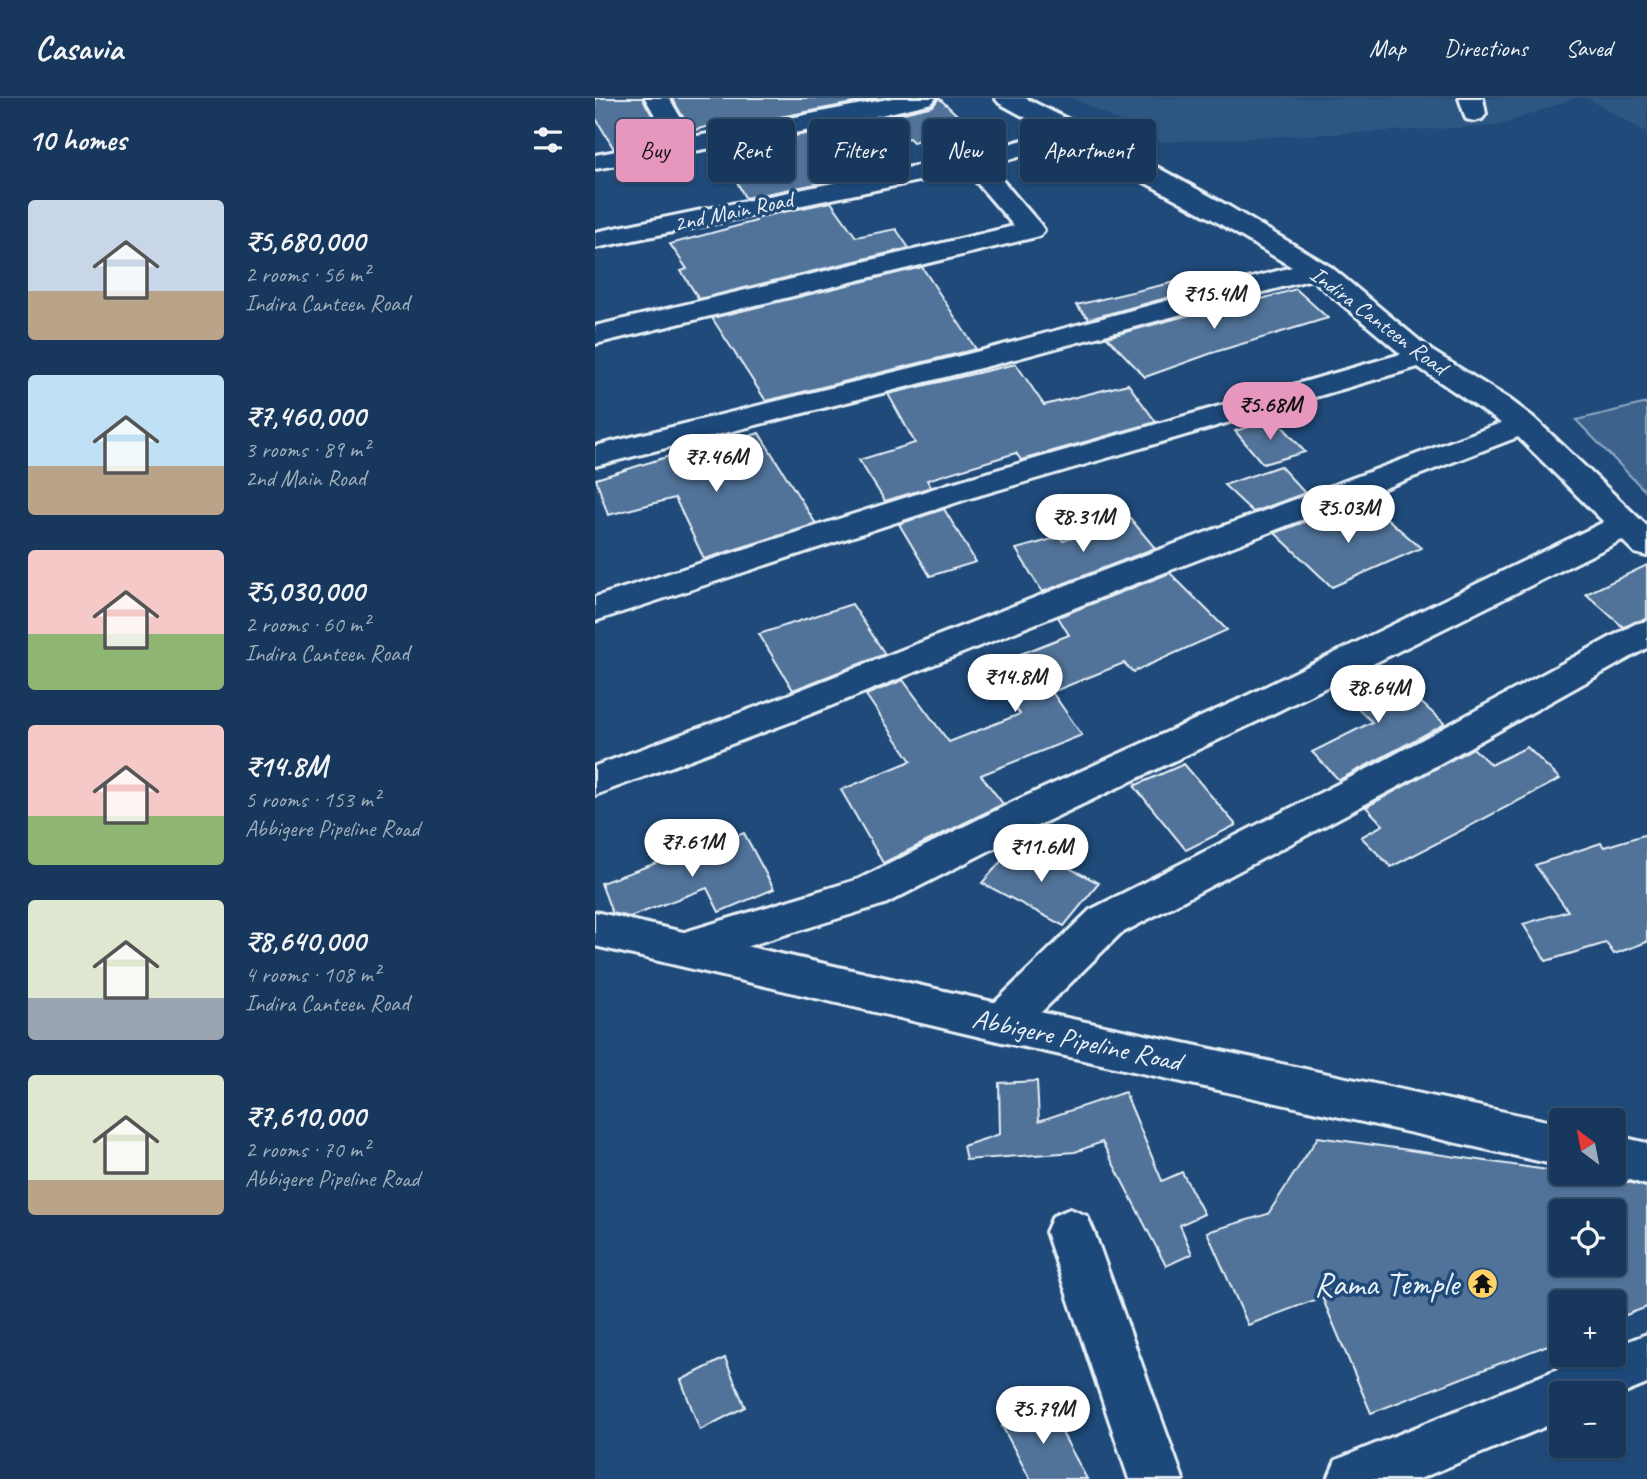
<!DOCTYPE html>
<meta charset="utf-8">
<style>
:root{--surface:#17385c;--page:#203f62;--text:#f1f3f6;--muted:#9eacbb;--line:#365272;--accent:#e797bd}
body{margin:0;font-family:Caveat,sans-serif;background:var(--page);color:var(--text);height:100vh;display:flex;flex-direction:column;font-size:26px;white-space:nowrap}
*{box-sizing:border-box;margin:0}
p{font-size:23px;color:var(--muted)}
.icon{flex:none;width:38px;height:38px;fill:none;stroke:currentColor;stroke-width:2;stroke-linecap:round;stroke-linejoin:round}
.map{position:relative;flex:1;overflow:hidden}
.side{display:flex;flex-direction:column;background:var(--surface);width:595px}
.side>*{flex:none}
.hud{position:absolute;left:21px;top:21px;width:665px;height:63px;display:flex;gap:14px}
.needle{width:46px;rotate:328deg}
.buttons{position:absolute;left:954px;top:1010px;display:grid;gap:14px}
.buttons a{display:grid;place-items:center;width:77px;height:77px;border-radius:7px;background:var(--surface);box-shadow:0 2px 5px #0004,0 0 0 2px var(--line);font-size:35px}
.price{position:absolute;translate:-50% -60px;padding:0 16px;border-radius:24px;background:#fff;color:#222;font-size:23px;line-height:46px;filter:drop-shadow(0 2px 4px #0008)}
.price::after{content:'';position:absolute;left:50%;top:42px;width:21px;height:16px;margin-left:-10px;background:inherit;clip-path:polygon(0 0,100% 0,50% 100%)}
.price.active{background:var(--accent);color:#111}
ul{padding:0;list-style:none}
li{display:flex;align-items:center;gap:21px;height:175px;padding:0 28px}
li span{display:grid;place-items:center;flex:none;width:196px;height:140px;border-radius:7px;color:#555}
li>.icon{margin-inline-start:auto}
span .icon{width:84px;height:84px;fill:#fffc;stroke-width:1}
li b{font-size:30px}
h2{display:flex;justify-content:space-between;align-items:center;height:84px;padding:0 28px;font-size:30px}
.pill{padding:0 24px;border-radius:7px;background:var(--surface);box-shadow:0 2px 5px #0004,0 0 0 2px var(--line);font-size:24px;line-height:63px}
.pill.active{background:var(--accent);color:#111}
header{display:flex;align-items:center;gap:42px;box-sizing:border-box;height:98px;padding:0 35px;background:var(--surface);border-bottom:2px solid var(--line)}
header strong{font-size:33px}
nav{display:flex;gap:38px;margin-inline-start:auto;font-size:24px}
main{display:flex;flex:1;min-height:0}
.map>svg:first-child{display:block}
.built{fill:#2e5683}
.green{fill:#3c628c;stroke:#92aac2;stroke-width:2}
.building{fill:#517399;stroke:#e8f1f8;stroke-width:2;fill-rule:evenodd}
.lines{fill:none;stroke-linecap:round;stroke-linejoin:round}
.minor-casing{stroke:#e8f1f8;stroke-width:6}
.tertiary-casing{stroke:#e8f1f8;stroke-width:6}
.secondary-casing{stroke:#e8f1f8;stroke-width:6}
.minor{fill:#1f4a7a;fill-rule:evenodd}
.tertiary{fill:#1f4a7a;fill-rule:evenodd}
.secondary{fill:#1f4a7a;fill-rule:evenodd}
.labels{text-anchor:middle;stroke-width:7;stroke-linejoin:round;paint-order:stroke}
.far-street-label{font-size:23px;fill:#e8f1f8;stroke:#1f4a7a}
.street-label{font-size:28px;fill:#e8f1f8;stroke:#1f4a7a}
.near-poi-label{font-size:33px;fill:#e8f1f8;stroke:#1f4a7a;text-anchor:end}
</style>
<header>
<strong>Casavia</strong>
<nav><a>Map</a><a>Directions</a><a>Saved</a></nav>
</header>
<main>
<section class="side">
<h2>10 homes<svg class="icon" aria-label="filters" viewBox="0 0 24 24"><path d="M4 7h16M4 17h16"/><circle cx="9" cy="7" r="2"/><circle cx="15" cy="17" r="2"/></svg></h2>
<ul>
<li><span style="background:linear-gradient(#c9d6e8 65%,#b9a48a 0)"><svg class="icon" aria-label="home" viewBox="0 0 24 24"><path d="M3 11l9-7 9 7M6 9v11h12V9"/></svg></span><div><b>₹5,680,000</b><p>2 rooms · 56 m²</p><p>Indira Canteen Road</p></div></li>
<li><span style="background:linear-gradient(#bfe0f5 65%,#b9a48a 0)"><svg class="icon" aria-label="home" viewBox="0 0 24 24"><path d="M3 11l9-7 9 7M6 9v11h12V9"/></svg></span><div><b>₹7,460,000</b><p>3 rooms · 89 m²</p><p>2nd Main Road</p></div></li>
<li><span style="background:linear-gradient(#f6c9c9 60%,#8fb573 0)"><svg class="icon" aria-label="home" viewBox="0 0 24 24"><path d="M3 11l9-7 9 7M6 9v11h12V9"/></svg></span><div><b>₹5,030,000</b><p>2 rooms · 60 m²</p><p>Indira Canteen Road</p></div></li>
<li><span style="background:linear-gradient(#f6c9c9 65%,#8fb573 0)"><svg class="icon" aria-label="home" viewBox="0 0 24 24"><path d="M3 11l9-7 9 7M6 9v11h12V9"/></svg></span><div><b>₹14.8M</b><p>5 rooms · 153 m²</p><p>Abbigere Pipeline Road</p></div></li>
<li><span style="background:linear-gradient(#dfe7d0 70%,#9aa5b1 0)"><svg class="icon" aria-label="home" viewBox="0 0 24 24"><path d="M3 11l9-7 9 7M6 9v11h12V9"/></svg></span><div><b>₹8,640,000</b><p>4 rooms · 108 m²</p><p>Indira Canteen Road</p></div></li>
<li><span style="background:linear-gradient(#dfe7d0 75%,#b9a48a 0)"><svg class="icon" aria-label="home" viewBox="0 0 24 24"><path d="M3 11l9-7 9 7M6 9v11h12V9"/></svg></span><div><b>₹7,610,000</b><p>2 rooms · 70 m²</p><p>Abbigere Pipeline Road</p></div></li>
</ul>
</section>
<div class="map">
<svg width="1052" height="1381" viewBox="0 0 1052 1381">
<rect width="100%" height="100%" fill="#1f4a7a"/>
<filter id="ink" filterUnits="userSpaceOnUse"><feTurbulence type="fractalNoise" baseFrequency=".0143" numOctaves="2"/><feDisplacementMap in="SourceGraphic" scale="14" xChannelSelector="R" yChannelSelector="G"/><feConvolveMatrix kernelMatrix="1 2 1 2 8 2 1 2 1" color-interpolation-filters="sRGB"/></filter>
<g filter="url(#ink)">
<g class="built">
<path d="M 478,0 L 980,0 L 903,28 L 565,44 Z"/>
<path d="M 992,0 L 1052,0 L 1052,35 Z"/>
</g>
<path class="green" d="M 1052,305 L 1052,395 L 981,322 Z"/>
<g class="building">
<path d="M 0,0 L 47,0 L 70,39 L 19,51 L 0,19 Z"/>
<path d="M 77,0 L 284,0 L 117,32 L 115,28 L 96,33 Z"/>
<path d="M 344,0 L 375,29 L 318,44 L 314,40 L 271,51 L 251,32 L 242,40 L 252,55 L 215,64 L 226,85 L 150,100 L 126,51 L 244,30 L 338,8 Z"/>
<path d="M 236,104 L 261,139 L 301,131 L 314,150 L 104,201 L 86,173 L 92,171 L 75,146 L 161,123 L 160,120 Z"/>
<path d="M 327,169 L 381,251 L 171,303 L 117,220 Z"/>
<path d="M 614,176 L 623,186 L 494,221 L 481,207 Z"/>
<path d="M 701,191 L 733,220 L 620,254 L 550,279 L 512,239 L 639,205 L 642,208 Z"/>
<path d="M 421,266 L 449,307 L 533,286 L 561,324 L 426,362 L 421,355 L 332,382 L 336,389 L 290,403 L 264,362 L 320,345 L 293,296 Z"/>
<path d="M 681,321 L 710,354 L 668,366 L 640,333 Z"/>
<path d="M 164,335 L 221,426 L 109,461 L 80,400 L 13,417 L 1,381 L 78,357 L 81,362 Z"/>
<path d="M 685,368 L 710,395 L 658,414 L 629,387 Z"/>
<path d="M 349,411 L 381,464 L 335,478 L 304,426 Z"/>
<path d="M 781,411 L 826,450 L 737,489 L 680,435 L 730,416 L 742,428 Z"/>
<path d="M 535,420 L 560,450 L 447,494 L 421,451 L 465,439 L 468,443 Z"/>
<path d="M 1052,467 L 1052,521 L 1028,529 L 991,496 Z"/>
<path d="M 575,475 L 632,532 L 538,574 L 529,565 L 457,594 L 487,637 L 386,677 L 408,706 L 288,765 L 246,692 L 316,663 L 271,597 L 308,582 L 354,644 L 425,616 L 392,569 L 474,537 L 463,519 Z"/>
<path d="M 257,506 L 290,556 L 198,592 L 164,536 Z"/>
<path d="M 790,572 L 850,626 L 744,682 L 717,654 L 777,624 L 746,595 Z"/>
<path d="M 932,649 L 965,681 L 796,769 L 766,739 L 788,727 L 771,709 L 878,650 L 896,667 Z"/>
<path d="M 589,666 L 641,727 L 591,752 L 539,688 Z"/>
<path d="M 149,735 L 179,791 L 124,814 L 112,790 L 35,819 L 17,815 L 6,785 L 78,759 L 80,763 Z"/>
<path d="M 1052,736 L 1052,844 L 1019,856 L 1011,845 L 951,863 L 928,826 L 973,813 L 940,767 L 1006,745 L 1009,749 Z"/>
<path d="M 423,744 L 504,785 L 469,828 L 387,785 Z"/>
<path d="M 442,983 L 444,1023 L 530,994 L 567,1083 L 587,1074 L 609,1116 L 585,1127 L 597,1156 L 571,1168 L 507,1044 L 480,1054 L 371,1062 L 368,1048 L 405,1036 L 404,985 Z"/>
<path d="M 723,1039 L 1029,1083 L 1052,1089 L 1052,1209 L 1018,1222 L 1018,1204 L 966,1204 L 966,1242 L 776,1315 L 727,1199 L 653,1227 L 612,1134 L 673,1116 ZM 966,1113 L 1018,1113 L 1018,1166 L 966,1166 Z"/>
<path d="M 130,1260 L 150,1309 L 105,1332 L 86,1282 Z"/>
<path d="M 450,1303 L 492,1381 L 435,1381 L 407,1328 Z"/>
</g>
<g class="lines">
<defs>
<g id="minor">
<path d="M 50,0 L 74,0 L 97,39 L 298,0 L 341,0 L 337,5 L 243,27 L 0,71 L 0,57 L 75,43 Z"/>
<path d="M 400,0 L 430,0 L 490,30 L 635,109 L 736,169 L 837,253 L 914,301 L 939,320 L 1052,428 L 1052,458 L 1040,455 L 1027,442 L 667,621 L 448,725 L 290,806 L 88,868 L 73,863 L 67,851 L 73,839 L 264,781 L 420,703 L 641,603 L 1009,424 L 923,339 L 534,488 L 198,623 L 0,697 L 0,668 L 172,605 L 510,472 L 906,325 L 823,269 L 375,400 L 0,523 L 0,499 L 353,386 L 806,256 L 717,181 L 409,264 L 0,368 L 0,348 L 389,252 L 697,169 L 617,121 L 476,44 L 394,67 L 445,126 L 449,132 L 445,138 L 0,246 L 0,228 L 419,128 L 372,73 L 0,150 L 0,134 L 374,57 L 457,34 L 404,5 Z"/>
<path d="M 864,0 L 888,0 L 891,16 L 887,21 L 879,23 L 871,21 Z"/>
<path d="M 1052,523 L 1052,550 L 810,685 L 525,836 L 422,938 L 407,944 L 392,938 L 385,925 L 392,912 L 495,812 L 784,665 L 1040,526 Z"/>
<path d="M 475,1111 L 492,1118 L 499,1134 L 588,1381 L 534,1381 L 451,1134 L 458,1118 Z"/>
</g>
<g id="tertiary">
<path d="M 0,814 L 407,906 L 966,1026 L 966,1068 L 407,944 L 0,848 Z"/>
<path d="M 1018,1037 L 1052,1045 L 1052,1087 L 1006,1074 L 1018,1074 Z"/>
</g>
<path id="secondary" d="M 1052,1236 L 1052,1286 L 1018,1300 L 1018,1295 L 966,1295 L 966,1322 L 824,1381 L 733,1381 L 741,1362 L 1000,1256 L 1018,1256 L 1018,1249 Z"/>
</defs>
<use href="#minor" class="minor-casing"/>
<use href="#tertiary" class="tertiary-casing"/>
<use href="#secondary" class="secondary-casing"/>
<use href="#minor" class="minor"/>
<use href="#tertiary" class="tertiary"/>
<use href="#secondary" class="secondary"/>
</g>
</g>
<defs>
<symbol id="temple-disc" viewBox="-11 -11 22 22"><circle r="9.5" fill="#ffd166" stroke="#1f4a7a"/><path d="M0-6L5-2H3V0L6.5 2.5H4V6H1.5V3h-3V6H-4V2.5H-6.5L-3 0V-2H-5Z" fill="#111"/></symbol>
</defs>
<g fill-rule="evenodd">
<use href="#temple-disc" x="870" y="1168" width="35" height="35"/>
</g>
<g class="labels">
<g class="far-street-label">
<text transform="translate(138 113) rotate(-12)" y="8">2nd Main Road</text>
<text transform="translate(784 222) rotate(37)" y="8">Indira Canteen Road</text>
</g>
<g class="street-label">
<text transform="translate(482 941) rotate(12)" y="10">Abbigere Pipeline Road</text>
</g>
<g class="near-poi-label">
<text x="864" y="1197">Rama Temple</text>
</g>
</g>
</svg>
<div class="buttons">
<a><svg class="needle" viewBox="-14 -14 28 28"><path d="M0-13l5 13h-10z" fill="#e53935"/><path d="M0 13l5-13h-10z" fill="#9eacbb"/></svg></a>
<a><svg class="icon" aria-label="locate" viewBox="0 0 24 24"><circle cx="12" cy="12" r="6"/><path d="M12 2v4M12 18v4M2 12h4M18 12h4"/></svg></a>
<a>+</a>
<a>−</a>
</div>
<b class="price" style="left:619px;top:233px">₹15.4M</b>
<b class="price active" style="left:675px;top:344px">₹5.68M</b>
<b class="price" style="left:121px;top:396px">₹7.46M</b>
<b class="price" style="left:753px;top:447px">₹5.03M</b>
<b class="price" style="left:488px;top:456px">₹8.31M</b>
<b class="price" style="left:420px;top:616px">₹14.8M</b>
<b class="price" style="left:783px;top:627px">₹8.64M</b>
<b class="price" style="left:97px;top:781px">₹7.61M</b>
<b class="price" style="left:446px;top:786px">₹11.6M</b>
<b class="price" style="left:448px;top:1348px">₹5.79M</b>
<div class="hud">
<a class="pill active">Buy</a>
<a class="pill">Rent</a>
<a class="pill">Filters</a>
<a class="pill">New</a>
<a class="pill">Apartment</a>
</div>
</div>
</main>
